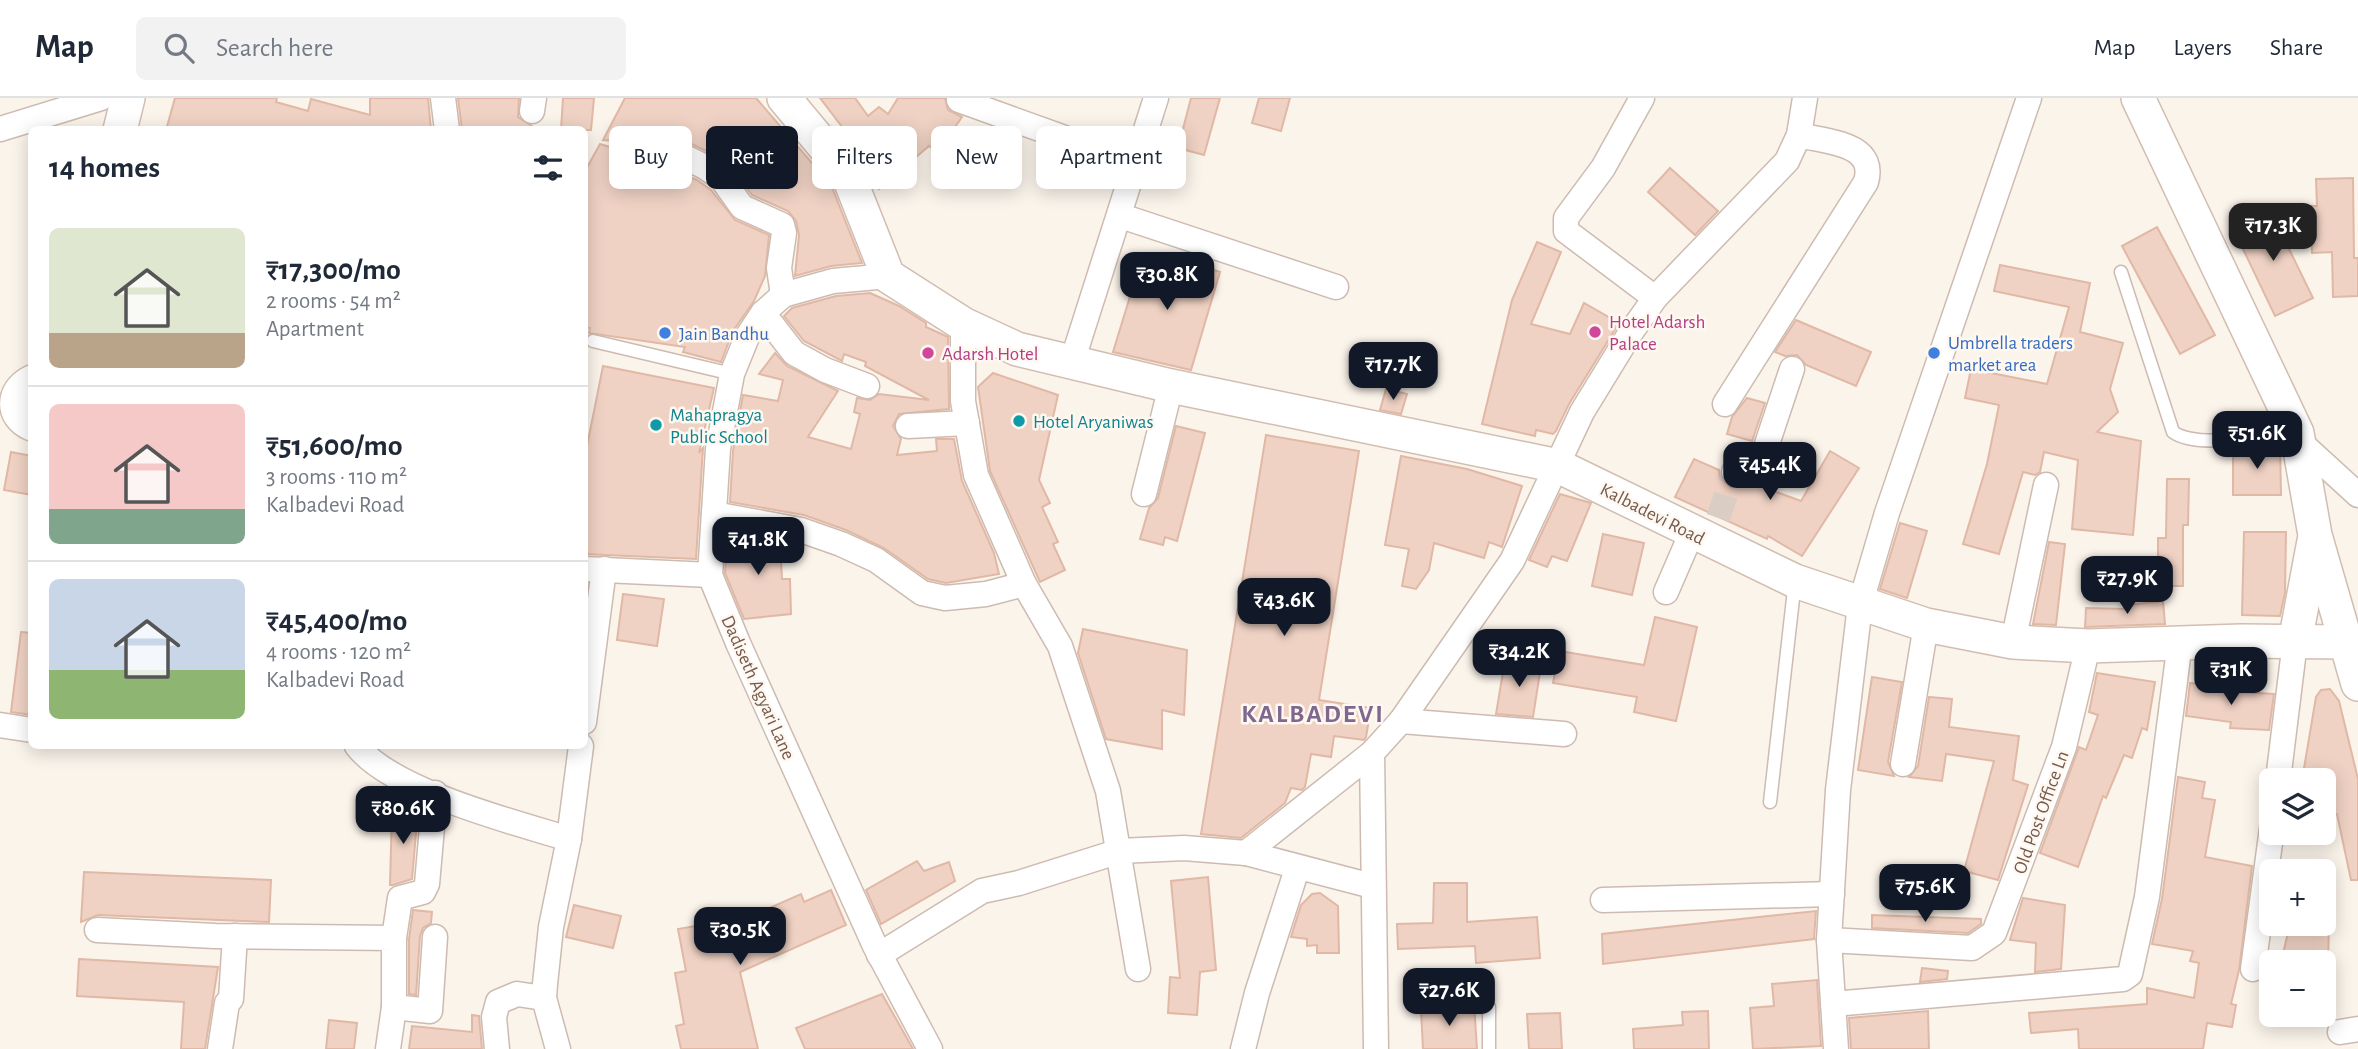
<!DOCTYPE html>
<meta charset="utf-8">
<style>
:root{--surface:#fff;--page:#f2f2f3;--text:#1f2937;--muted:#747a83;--line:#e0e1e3;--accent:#111827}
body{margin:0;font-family:"Alegreya Sans",sans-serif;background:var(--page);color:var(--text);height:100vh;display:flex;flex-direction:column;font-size:26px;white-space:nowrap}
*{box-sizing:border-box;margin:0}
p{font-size:23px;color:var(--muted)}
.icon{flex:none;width:38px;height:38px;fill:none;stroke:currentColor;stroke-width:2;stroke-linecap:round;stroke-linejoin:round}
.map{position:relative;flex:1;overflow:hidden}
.drawer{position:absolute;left:28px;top:28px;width:560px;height:623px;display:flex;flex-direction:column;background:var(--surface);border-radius:10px;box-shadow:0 4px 18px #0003}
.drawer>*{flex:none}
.hud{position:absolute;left:609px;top:28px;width:665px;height:63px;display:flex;gap:14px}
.tools{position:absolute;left:2259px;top:670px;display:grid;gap:14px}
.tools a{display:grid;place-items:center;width:77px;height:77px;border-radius:10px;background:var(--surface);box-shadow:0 4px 18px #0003;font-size:35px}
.price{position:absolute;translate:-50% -60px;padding:0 16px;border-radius:14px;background:var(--accent);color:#fff;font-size:23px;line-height:46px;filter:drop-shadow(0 2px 4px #0008)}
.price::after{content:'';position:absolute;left:50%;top:42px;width:21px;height:16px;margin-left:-10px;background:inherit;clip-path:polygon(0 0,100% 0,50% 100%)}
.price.active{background:#222;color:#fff}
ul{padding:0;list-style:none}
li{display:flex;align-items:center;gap:21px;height:175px;padding:0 21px}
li+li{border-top:2px solid var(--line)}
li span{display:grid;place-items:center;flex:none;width:196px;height:140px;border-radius:10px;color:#555}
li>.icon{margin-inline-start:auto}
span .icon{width:84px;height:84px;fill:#fffc;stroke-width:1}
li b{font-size:30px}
h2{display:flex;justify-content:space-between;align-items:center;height:84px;padding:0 21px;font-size:30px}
.pill{padding:0 24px;border-radius:10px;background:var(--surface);box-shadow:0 4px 18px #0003;font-size:24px;line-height:63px}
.pill.active{background:var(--accent);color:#fff}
header{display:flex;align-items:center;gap:42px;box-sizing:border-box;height:98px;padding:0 35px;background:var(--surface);border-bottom:2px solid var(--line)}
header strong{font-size:33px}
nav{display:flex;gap:38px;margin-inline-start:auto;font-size:24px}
.search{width:490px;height:63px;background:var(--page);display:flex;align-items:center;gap:18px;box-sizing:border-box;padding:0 24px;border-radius:10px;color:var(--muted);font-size:26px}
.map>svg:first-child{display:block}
.building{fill:#efd2c4;stroke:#e1b8a5;stroke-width:2}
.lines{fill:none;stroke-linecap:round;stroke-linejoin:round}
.street-tunnel{stroke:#dacec4;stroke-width:24;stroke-dasharray:24 12;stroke-linecap:butt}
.lane-casing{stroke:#cdbbb1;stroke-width:15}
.street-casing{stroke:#cdbbb1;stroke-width:27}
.secondary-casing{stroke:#d2bdb1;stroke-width:36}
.lane{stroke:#fff;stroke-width:12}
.street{stroke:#fff;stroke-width:24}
.secondary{stroke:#fff;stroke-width:33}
.hotel-dot{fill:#d1479c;stroke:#fef8f1;stroke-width:2.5}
.shop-dot{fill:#3f7fe0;stroke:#fef8f1;stroke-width:2.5}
.culture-dot{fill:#0f9aa8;stroke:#fef8f1;stroke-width:2.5}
.labels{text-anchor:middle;stroke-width:5;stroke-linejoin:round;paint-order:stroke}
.hotel-label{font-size:19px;fill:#b23c85;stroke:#fef8f1;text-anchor:start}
.shop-label{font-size:19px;fill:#366cbe;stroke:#fef8f1;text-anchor:start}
.culture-label{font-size:19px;fill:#0d838f;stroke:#fef8f1;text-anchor:start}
.street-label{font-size:19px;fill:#755a4f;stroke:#fef8f1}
.district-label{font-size:26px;font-weight:bold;letter-spacing:2px;fill:#7f6790;stroke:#fef8f1}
</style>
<header>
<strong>Map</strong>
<div class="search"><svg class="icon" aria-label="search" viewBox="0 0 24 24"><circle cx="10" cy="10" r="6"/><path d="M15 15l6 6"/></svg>Search here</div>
<nav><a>Map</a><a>Layers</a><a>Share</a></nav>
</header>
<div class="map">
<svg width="2358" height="951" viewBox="0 0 2358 951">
<rect width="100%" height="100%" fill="#fbf4eb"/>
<g class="building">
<path d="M 175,0 L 277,0 L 276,4 L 308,13 L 311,1 L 370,17 L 370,0 L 428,0 L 431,32 L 166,32 Z"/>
<path d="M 458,0 L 519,0 L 518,19 L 532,28 L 532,32 L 462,32 Z"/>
<path d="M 563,0 L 594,0 L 591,32 L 561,32 Z"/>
<path d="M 625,0 L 756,0 L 831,87 L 862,165 L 831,168 L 795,178 L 799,137 L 796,123 L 788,113 L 752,97 L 743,85 L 753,60 L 710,55 L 684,42 L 633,32 L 625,33 L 616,43 L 603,42 Z"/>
<path d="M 820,0 L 855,0 L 868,18 L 879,9 L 888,16 L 898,0 L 945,0 L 948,12 L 962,19 L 938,54 L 929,48 L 879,91 L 861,62 L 865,59 Z"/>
<path d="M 1191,0 L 1220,0 L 1204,57 L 1178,50 Z"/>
<path d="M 1259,0 L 1290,0 L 1281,33 L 1252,25 Z"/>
<path d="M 600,46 L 616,51 L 626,61 L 666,69 L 697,82 L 711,92 L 735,122 L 769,137 L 765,178 L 754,203 L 733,233 L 721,264 L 683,254 L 685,249 L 589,235 L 590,230 L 584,229 L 584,75 Z"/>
<path d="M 1670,70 L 1718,113 L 1695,137 L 1648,94 Z"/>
<path d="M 2353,80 L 2354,160 L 2358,160 L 2358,198 L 2333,199 L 2332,154 L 2312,155 L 2311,108 L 2317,108 L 2316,81 Z"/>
<path d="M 2270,112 L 2313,200 L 2275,218 L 2233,130 Z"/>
<path d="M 2157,129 L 2215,237 L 2180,256 L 2122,148 Z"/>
<path d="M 1537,144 L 1561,154 L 1531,226 L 1570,236 L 1584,205 L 1619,225 L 1569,306 L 1556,333 L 1553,336 L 1536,332 L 1535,338 L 1482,326 L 1512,202 Z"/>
<path d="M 1143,156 L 1187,169 L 1188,164 L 1220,174 L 1191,272 L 1113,254 Z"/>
<path d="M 2000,167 L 2090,185 L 2080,234 L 2123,245 L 2110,291 L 2118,314 L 2097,334 L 2141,343 L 2133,437 L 2072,431 L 2078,362 L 2044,354 L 2040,374 L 2035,377 L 2023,374 L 1999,456 L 1963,446 L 1987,366 L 1999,307 L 1965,300 L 1971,271 L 2047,286 L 2069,209 L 1994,193 Z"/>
<path d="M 870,195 L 899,208 L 926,225 L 926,229 L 948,239 L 949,311 L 899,316 L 893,328 L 901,341 L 897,357 L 937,353 L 936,341 L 954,341 L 962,383 L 994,455 L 999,476 L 946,485 L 928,481 L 884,450 L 846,432 L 804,417 L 730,404 L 733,353 L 743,297 L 778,303 L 783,282 L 759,276 L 775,255 L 787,268 L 838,293 L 808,339 L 851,351 L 860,316 L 854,314 L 857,300 L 870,302 L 879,296 L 929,302 L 865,268 L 866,264 L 844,256 L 842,263 L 804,243 L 784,218 L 792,210 L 836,198 Z"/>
<path d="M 1796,222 L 1871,254 L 1856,288 L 1806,267 L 1797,257 L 1785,258 L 1775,254 Z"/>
<path d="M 603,268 L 714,290 L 699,355 L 703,350 L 696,461 L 584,456 L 584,363 Z"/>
<path d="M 993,275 L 1058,297 L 1039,382 L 1050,405 L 1042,409 L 1058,444 L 1053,446 L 1065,472 L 1040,484 L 990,373 L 978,289 Z"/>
<path d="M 1386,291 L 1407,296 L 1401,316 L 1380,312 Z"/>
<path d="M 1747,300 L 1765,305 L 1752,343 L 1727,336 L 1732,319 Z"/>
<path d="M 1176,328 L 1205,335 L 1177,443 L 1165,439 L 1163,447 L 1140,441 L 1149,410 L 1158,400 Z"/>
<path d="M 1266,337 L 1359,353 L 1319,602 L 1371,610 L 1366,639 L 1364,642 L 1334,638 L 1331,659 L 1311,656 L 1305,689 L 1302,692 L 1291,690 L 1285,705 L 1241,740 L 1201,736 Z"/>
<path d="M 2280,347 L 2281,397 L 2233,397 L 2233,351 Z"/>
<path d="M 1830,353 L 1859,370 L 1802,458 L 1768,438 L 1767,441 L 1675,399 L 1694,361 L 1719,372 L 1720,380 L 1731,389 L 1746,383 L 1801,403 Z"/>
<path d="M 11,354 L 32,358 L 32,397 L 4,392 Z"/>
<path d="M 1401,358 L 1467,371 L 1522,388 L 1502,449 L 1489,444 L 1484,460 L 1434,445 L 1429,472 L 1416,491 L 1402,488 L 1409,451 L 1385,447 Z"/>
<path d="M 2167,381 L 2189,381 L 2188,427 L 2183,427 L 2183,488 L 2158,488 L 2158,440 L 2166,440 Z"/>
<path d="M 1560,396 L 1591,405 L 1567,463 L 1552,458 L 1547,469 L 1529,462 Z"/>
<path d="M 1900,425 L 1927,433 L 1907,500 L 1880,491 Z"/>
<path d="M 2244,434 L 2286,434 L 2285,495 L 2280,518 L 2242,517 Z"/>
<path d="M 1603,436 L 1644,445 L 1632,497 L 1592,488 Z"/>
<path d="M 761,440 L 780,443 L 782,481 L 790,481 L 791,516 L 744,521 L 725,475 L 727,441 Z"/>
<path d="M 2049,444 L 2065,446 L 2056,527 L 2033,526 Z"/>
<path d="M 623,496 L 664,501 L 657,548 L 617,542 Z"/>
<path d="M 2163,503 L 2165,526 L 2085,529 L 2086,510 L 2128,511 L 2128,507 Z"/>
<path d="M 1655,519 L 1697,529 L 1676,623 L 1634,614 L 1637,599 L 1553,585 L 1559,553 L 1644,567 Z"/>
<path d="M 1083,531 L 1187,552 L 1184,617 L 1162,612 L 1162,651 L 1106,641 L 1078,555 Z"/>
<path d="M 21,534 L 32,535 L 32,617 L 11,614 Z"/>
<path d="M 1505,562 L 1541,568 L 1533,619 L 1496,616 Z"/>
<path d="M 2097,575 L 2155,584 L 2147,632 L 2142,630 L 2132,660 L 2124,657 L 2106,700 L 2103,698 L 2078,769 L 2040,755 L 2079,649 L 2086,652 L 2098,617 L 2089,614 Z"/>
<path d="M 1872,579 L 1902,584 L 1888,664 L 1894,678 L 1858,672 Z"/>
<path d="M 2190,585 L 2224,589 L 2223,593 L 2274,596 L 2269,632 L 2230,630 L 2231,624 L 2186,618 Z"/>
<path d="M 2330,591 L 2339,603 L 2358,681 L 2358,782 L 2351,782 L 2337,716 L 2324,717 L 2324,682 L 2302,682 L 2316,599 L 2321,592 Z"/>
<path d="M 1929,599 L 1952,601 L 1949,629 L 2019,638 L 2013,682 L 2028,687 L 1998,782 L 1964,773 L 1994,663 L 1946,656 L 1942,683 L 1909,679 L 1918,668 Z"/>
<path d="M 2178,679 L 2205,684 L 2202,700 L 2215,702 L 2205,759 L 2252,768 L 2239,872 L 2231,906 L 2236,907 L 2232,929 L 2207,925 L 2203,951 L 2079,951 L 2078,931 L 2031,935 L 2029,915 L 2147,906 L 2147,890 L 2194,900 L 2199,865 L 2190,863 L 2193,853 L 2152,846 L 2162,801 Z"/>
<path d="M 392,713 L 418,713 L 412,781 L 393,787 L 390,787 Z"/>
<path d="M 917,763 L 924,773 L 949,764 L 955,783 L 881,826 L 866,792 Z"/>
<path d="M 84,774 L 271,782 L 269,824 L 98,817 L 81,824 Z"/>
<path d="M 1208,779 L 1216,872 L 1200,874 L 1197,917 L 1168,915 L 1170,879 L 1180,880 L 1171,783 Z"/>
<path d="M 1434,785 L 1467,785 L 1467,824 L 1537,819 L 1540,860 L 1476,865 L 1475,848 L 1398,851 L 1397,826 L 1433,825 Z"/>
<path d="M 831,792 L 846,827 L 740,874 L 758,951 L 681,951 L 676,928 L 684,926 L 675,875 L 686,873 L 678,831 L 730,822 L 731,827 L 801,796 L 804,804 Z"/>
<path d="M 1320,795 L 1338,808 L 1339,855 L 1317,855 L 1317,847 L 1307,848 L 1307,841 L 1291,839 L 1301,807 L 1312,796 Z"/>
<path d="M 2023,800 L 2065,807 L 2061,871 L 2035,874 L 2036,845 L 2010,842 Z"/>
<path d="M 574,807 L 621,818 L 613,850 L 566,839 Z"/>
<path d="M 413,812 L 432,814 L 431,825 L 423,830 L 420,838 L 416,897 L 409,896 L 409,841 Z"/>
<path d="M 1816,813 L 1814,841 L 1603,866 L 1602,836 Z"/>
<path d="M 1872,817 L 1981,821 L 1981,826 L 1968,835 L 1872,830 Z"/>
<path d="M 2290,826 L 2329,826 L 2328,864 L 2281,864 Z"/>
<path d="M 79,861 L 218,869 L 205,951 L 181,951 L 184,904 L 77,898 Z"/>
<path d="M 1922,870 L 1948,873 L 1947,881 L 1920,884 Z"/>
<path d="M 1817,882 L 1821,948 L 1753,951 L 1750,910 L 1774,908 L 1772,886 Z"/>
<path d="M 882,896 L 913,951 L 805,951 L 796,930 Z"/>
<path d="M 1474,906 L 1477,951 L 1423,951 L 1421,912 Z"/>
<path d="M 1708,913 L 1709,951 L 1634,951 L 1633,931 L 1683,927 L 1682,914 Z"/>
<path d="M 1928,913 L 1929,951 L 1851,951 L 1849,920 Z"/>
<path d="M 1560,915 L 1562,951 L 1529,951 L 1527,916 Z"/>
<path d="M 472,917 L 479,918 L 482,951 L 409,951 L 412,928 L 472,934 Z"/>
<path d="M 329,922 L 357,925 L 354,951 L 326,951 Z"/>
</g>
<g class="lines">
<path class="street-tunnel" d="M 1718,420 L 1734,374"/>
<defs>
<g id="lane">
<path d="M 2121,174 L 2173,334 C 2196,351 2264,338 2293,335"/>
<path d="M 593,243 L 732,276"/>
<path d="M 1770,704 L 1795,483"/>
<path d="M 1489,909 L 1489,951"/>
</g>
<g id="street">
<path d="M 443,0 L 447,32"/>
<path d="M 1642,0 L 1603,70 L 1566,120 L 1566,133 L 1655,200"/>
<path d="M 959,2 L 1137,66"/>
<path d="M 532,13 L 534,0"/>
<path d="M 0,31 L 101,0"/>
<path d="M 630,47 L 681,57 L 705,69 L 722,81 L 742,109 L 782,127 L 784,135 L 779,170 L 783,197"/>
<path d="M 1121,118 L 1336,189"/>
<path d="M 888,178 L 833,183 L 783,197 L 763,215 L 747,239 L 732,276 L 718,351 L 710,477 L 738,545 L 875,848 L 930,951"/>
<path d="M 763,215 L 794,255 L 825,272 L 867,288"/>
<path d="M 963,226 L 963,303 L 976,377 L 1024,486 L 1060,548 L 1108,693 L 1138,871"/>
<path d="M 1072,264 L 1156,0"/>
<path d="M 1725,306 L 1866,84 C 1877,45 1827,44 1799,37"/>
<path d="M 908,328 L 967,325"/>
<path d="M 2300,344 L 2358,397"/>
<path d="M 1734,374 L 1746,359 L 1757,360 L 1764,355 L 1792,271"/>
<path d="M 1144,396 L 1171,288"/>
<path d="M 714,416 L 801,432 L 841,446 L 876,462 L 922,495 L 945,500 L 986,496 L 1024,486"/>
<path d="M 584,471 L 710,477"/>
<path d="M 1666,494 L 1692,434"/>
<path d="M 2013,544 L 2046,387"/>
<path d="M 1401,623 L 1564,636"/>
<path d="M 584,624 L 604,471"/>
<path d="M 0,627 L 32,632"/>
<path d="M 357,648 C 392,693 513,724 569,741"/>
<path d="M 1372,655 L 1376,951"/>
<path d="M 1903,666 L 1926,527"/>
<path d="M 2278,682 L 2295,544"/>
<path d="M 1246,755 L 1372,655 L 1401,623 L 1512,463 L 1582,314 L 1631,234 L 1655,200 L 1787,63 L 1799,37 L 1805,0"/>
<path d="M 1603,802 L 1832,796"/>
<path d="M 97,832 L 215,838 L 394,840 L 394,909 L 388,951"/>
<path d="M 394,840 L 400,800 L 423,794 L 427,786 L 435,695"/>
<path d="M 1829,842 L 1972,850 L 1994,835 L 2064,649 L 2088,548"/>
<path d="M 879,857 L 982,793 L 1019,785 L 1120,753 L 1184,750 L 1246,755 L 1372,788"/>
<path d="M 2253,871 L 2272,730"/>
<path d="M 1833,906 L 2123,881 L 2130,876 L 2147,799 L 2180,544"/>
<path d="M 394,909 L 430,913 L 435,839"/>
<path d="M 2340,934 L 2358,931"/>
<path d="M 220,951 L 227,905 L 231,901 L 235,838"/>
<path d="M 497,951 L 494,919 L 498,904 L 517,896 L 544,900"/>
<path d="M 558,951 L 544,900 L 545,886 L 551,829 L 569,741 L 581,648"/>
<path d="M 1243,951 L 1257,895 L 1297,771"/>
<path d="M 1836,951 L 1829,842 L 1838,692 L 1860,507 L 1887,415 L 2029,0"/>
</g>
<g id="secondary">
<path d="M 784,0 L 848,77 L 888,178 L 963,226 L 1017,251 L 1171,288 L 1558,368 L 1795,483 L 1926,527 L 2013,544 L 2088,548 L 2241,543 L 2358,544"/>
<path d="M 2138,0 L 2297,335 L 2315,437 L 2358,586"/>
<path d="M 120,32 L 128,0"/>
<path d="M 32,284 C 12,294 11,317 32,326"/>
<path d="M 2295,544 L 2314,443"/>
</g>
</defs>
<use href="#lane" class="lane-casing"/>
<use href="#street" class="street-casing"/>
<use href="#secondary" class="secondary-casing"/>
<use href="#lane" class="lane"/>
<use href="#street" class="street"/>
<use href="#secondary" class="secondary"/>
</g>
<g class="hotel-dot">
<circle cx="1595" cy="234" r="7"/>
<circle cx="928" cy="255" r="7"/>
</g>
<g class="shop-dot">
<circle cx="665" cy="235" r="7"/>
<circle cx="1934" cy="255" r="7"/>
</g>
<g class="culture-dot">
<circle cx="1019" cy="323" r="7"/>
<circle cx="656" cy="327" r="7"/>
</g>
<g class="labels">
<g class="hotel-label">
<text x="1609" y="230">Hotel Adarsh<tspan x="1609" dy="22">Palace</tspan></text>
<text x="942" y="262">Adarsh Hotel</text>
</g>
<g class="shop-label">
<text x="679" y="242">Jain Bandhu</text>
<text x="1948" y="251">Umbrella traders<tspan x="1948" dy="22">market area</tspan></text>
</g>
<g class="culture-label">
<text x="670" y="323">Mahapragya<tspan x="670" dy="22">Public School</tspan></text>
<text x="1033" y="330">Hotel Aryaniwas</text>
</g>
<g class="street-label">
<text transform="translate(1653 415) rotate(27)" y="7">Kalbadevi Road</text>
<text transform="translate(759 589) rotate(66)" y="7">Dadiseth Agyari Lane</text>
<text transform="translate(2040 714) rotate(-70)" y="7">Old Post Office Ln</text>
</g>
<g class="district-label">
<text x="1313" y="624">KALBADEVI</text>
</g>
</g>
</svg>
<div class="tools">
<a><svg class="icon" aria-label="layers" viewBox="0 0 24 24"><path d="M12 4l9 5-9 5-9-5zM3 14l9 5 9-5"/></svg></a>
<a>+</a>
<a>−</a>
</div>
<b class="price active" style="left:2273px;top:165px">₹17.3K</b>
<b class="price" style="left:1167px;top:214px">₹30.8K</b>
<b class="price" style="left:1393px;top:304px">₹17.7K</b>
<b class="price" style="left:2257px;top:373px">₹51.6K</b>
<b class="price" style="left:1770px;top:404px">₹45.4K</b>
<b class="price" style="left:758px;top:479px">₹41.8K</b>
<b class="price" style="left:2127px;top:518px">₹27.9K</b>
<b class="price" style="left:1284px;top:540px">₹43.6K</b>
<b class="price" style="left:1519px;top:591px">₹34.2K</b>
<b class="price" style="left:2231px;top:609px">₹31K</b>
<b class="price" style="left:403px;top:748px">₹80.6K</b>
<b class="price" style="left:1925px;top:826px">₹75.6K</b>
<b class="price" style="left:740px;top:869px">₹30.5K</b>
<b class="price" style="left:1449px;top:930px">₹27.6K</b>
<div class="hud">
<a class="pill">Buy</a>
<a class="pill active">Rent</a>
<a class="pill">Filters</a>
<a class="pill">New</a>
<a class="pill">Apartment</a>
</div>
<section class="drawer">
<h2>14 homes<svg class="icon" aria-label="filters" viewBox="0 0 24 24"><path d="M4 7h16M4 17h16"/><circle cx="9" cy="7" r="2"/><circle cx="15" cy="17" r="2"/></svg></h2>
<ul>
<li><span style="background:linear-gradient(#dfe7d0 75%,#b9a48a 0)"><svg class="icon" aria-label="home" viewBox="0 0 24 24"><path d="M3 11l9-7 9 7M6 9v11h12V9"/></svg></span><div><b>₹17,300/mo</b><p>2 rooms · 54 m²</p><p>Apartment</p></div></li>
<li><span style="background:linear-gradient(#f6c9c9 75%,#7fa58c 0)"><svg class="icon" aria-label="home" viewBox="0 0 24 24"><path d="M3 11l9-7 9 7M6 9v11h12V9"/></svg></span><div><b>₹51,600/mo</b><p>3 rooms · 110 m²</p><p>Kalbadevi Road</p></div></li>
<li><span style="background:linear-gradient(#c9d6e8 65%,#8fb573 0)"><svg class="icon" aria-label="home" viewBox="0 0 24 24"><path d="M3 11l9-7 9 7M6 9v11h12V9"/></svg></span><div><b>₹45,400/mo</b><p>4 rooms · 120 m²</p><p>Kalbadevi Road</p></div></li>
</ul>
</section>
</div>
